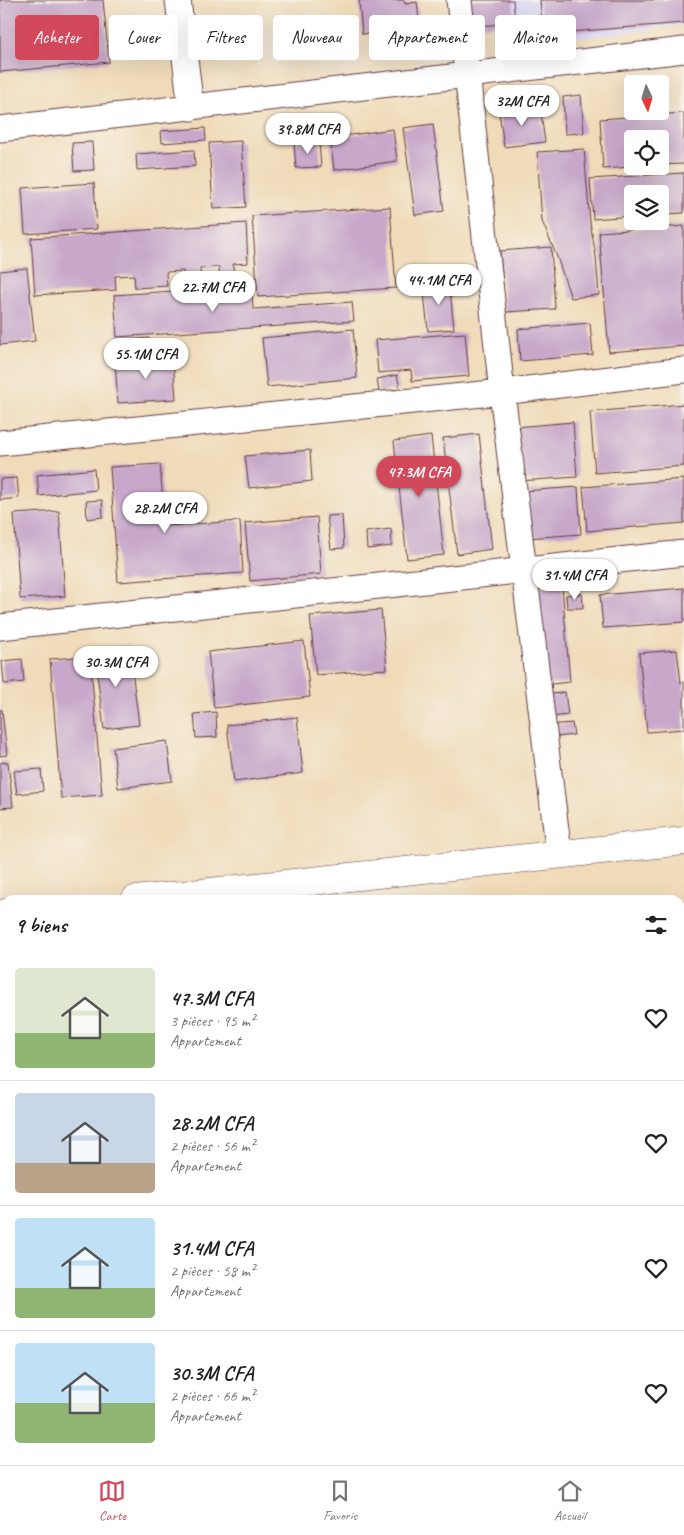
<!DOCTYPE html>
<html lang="fr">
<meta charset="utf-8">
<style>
:root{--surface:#fff;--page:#f6f6f6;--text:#222;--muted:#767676;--line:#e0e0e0;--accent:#d1495b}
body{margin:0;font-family:Caveat,sans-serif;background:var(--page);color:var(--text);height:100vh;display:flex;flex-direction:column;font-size:19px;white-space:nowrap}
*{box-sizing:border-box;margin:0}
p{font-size:16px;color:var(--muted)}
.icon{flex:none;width:28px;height:28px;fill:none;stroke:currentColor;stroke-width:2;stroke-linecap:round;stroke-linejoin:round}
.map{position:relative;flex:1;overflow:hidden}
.drawer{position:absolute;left:0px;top:895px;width:685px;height:570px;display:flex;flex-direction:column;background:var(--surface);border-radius:15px 15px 0 0;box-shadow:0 5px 20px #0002}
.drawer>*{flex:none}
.hud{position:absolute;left:15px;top:15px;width:655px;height:45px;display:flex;gap:10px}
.needle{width:32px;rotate:176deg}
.fabs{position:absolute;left:624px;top:75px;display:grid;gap:10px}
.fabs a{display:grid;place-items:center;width:45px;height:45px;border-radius:5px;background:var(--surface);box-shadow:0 5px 20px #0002;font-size:25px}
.price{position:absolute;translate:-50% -42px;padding:0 11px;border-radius:18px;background:#fff;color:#222;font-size:16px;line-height:32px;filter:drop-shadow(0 1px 2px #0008)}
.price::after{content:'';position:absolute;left:50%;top:30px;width:15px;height:11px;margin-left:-8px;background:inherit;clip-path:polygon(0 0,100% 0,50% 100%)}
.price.current{background:var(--accent);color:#fff}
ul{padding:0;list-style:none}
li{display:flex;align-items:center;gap:15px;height:125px;padding:0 15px}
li+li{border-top:1px solid var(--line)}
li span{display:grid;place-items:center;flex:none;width:140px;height:100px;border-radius:5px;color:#555}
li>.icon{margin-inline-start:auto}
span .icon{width:60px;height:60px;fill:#fffc;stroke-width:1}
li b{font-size:21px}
h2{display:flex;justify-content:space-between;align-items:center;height:60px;padding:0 15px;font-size:21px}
.chip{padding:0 18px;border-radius:5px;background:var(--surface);box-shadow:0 5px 20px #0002;font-size:18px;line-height:45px}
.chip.current{background:var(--accent);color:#fff}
.dock{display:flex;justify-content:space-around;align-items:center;height:70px;border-top:1px solid var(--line);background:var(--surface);font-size:14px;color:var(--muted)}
.dock a{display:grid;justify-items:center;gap:2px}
.dock .current{color:var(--accent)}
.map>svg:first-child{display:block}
.built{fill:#dad6f7}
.building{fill:#c7a7ca}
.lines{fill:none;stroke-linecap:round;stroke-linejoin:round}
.minor-casing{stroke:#633b40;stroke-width:27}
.tertiary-casing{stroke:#633b40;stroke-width:29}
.minor{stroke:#fff;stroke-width:25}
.tertiary{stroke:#fff;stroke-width:28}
</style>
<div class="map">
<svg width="684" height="1465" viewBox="0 0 684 1465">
<rect width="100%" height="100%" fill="#f7f3e8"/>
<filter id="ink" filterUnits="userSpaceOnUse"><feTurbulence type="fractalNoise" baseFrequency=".02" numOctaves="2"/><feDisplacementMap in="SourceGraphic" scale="10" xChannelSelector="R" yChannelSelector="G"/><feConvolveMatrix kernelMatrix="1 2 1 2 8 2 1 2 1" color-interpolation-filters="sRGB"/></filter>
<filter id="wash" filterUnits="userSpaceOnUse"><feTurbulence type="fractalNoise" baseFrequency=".0096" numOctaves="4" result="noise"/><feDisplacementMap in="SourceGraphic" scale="20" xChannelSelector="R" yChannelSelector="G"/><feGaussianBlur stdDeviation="1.12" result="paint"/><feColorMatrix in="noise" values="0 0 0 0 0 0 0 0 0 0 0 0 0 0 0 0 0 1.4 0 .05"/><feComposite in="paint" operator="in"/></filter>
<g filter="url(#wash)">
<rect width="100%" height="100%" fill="#f0dbb9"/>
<path class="built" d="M 490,0 L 684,0 L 684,25 L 496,48 Z"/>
<g id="blocks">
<g class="building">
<path d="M 0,0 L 103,0 L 109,62 L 0,72 Z"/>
<path d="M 359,0 L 404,0 L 405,4 L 417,2 L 420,29 L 362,34 Z"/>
<path d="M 463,0 L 513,0 L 515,23 L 465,27 Z"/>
<path d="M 540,0 L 684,0 L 684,23 L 543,34 Z"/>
<path d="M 581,95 L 584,133 L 565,134 L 563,97 Z"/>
<path d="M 540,107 L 545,142 L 504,147 L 499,112 Z"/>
<path d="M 684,113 L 684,164 L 660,165 L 660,139 L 632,139 L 632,167 L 603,169 L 600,119 Z"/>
<path d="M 433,124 L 444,211 L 415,215 L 403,128 Z"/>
<path d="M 205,128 L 206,140 L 162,143 L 161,131 Z"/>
<path d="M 393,129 L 397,161 L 334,170 L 330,138 Z"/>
<path d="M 241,141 L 246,207 L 213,209 L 209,143 Z"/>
<path d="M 92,142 L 94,170 L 74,171 L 72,143 Z"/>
<path d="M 319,142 L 321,167 L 296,168 L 294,143 Z"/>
<path d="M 584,149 L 590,222 L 596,257 L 599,295 L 571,298 L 557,257 L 542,221 L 537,152 Z"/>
<path d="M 194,150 L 195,166 L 137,170 L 136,154 Z"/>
<path d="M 684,173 L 684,213 L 660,214 L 660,194 L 632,194 L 632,216 L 593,219 L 590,179 Z"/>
<path d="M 94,183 L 97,229 L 25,234 L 22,188 Z"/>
<path d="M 390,207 L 396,288 L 258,297 L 252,216 Z"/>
<path d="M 246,223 L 248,263 L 233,264 L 234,281 L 220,282 L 219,267 L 200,268 L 201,284 L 184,285 L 183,271 L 166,272 L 167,286 L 135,288 L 134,275 L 115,276 L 116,290 L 35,295 L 31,238 Z"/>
<path d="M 684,226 L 684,346 L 609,352 L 599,232 Z"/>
<path d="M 551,247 L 555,309 L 505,312 L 500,251 Z"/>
<path d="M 27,268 L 35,341 L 0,345 L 0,271 Z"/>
<path d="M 449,281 L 454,329 L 428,331 L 423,284 Z"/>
<path d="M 202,289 L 202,296 L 252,293 L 253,309 L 352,302 L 354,321 L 117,337 L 114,295 Z"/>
<path d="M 590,323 L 593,355 L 520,361 L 518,329 Z"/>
<path d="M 353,329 L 357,378 L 267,387 L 262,338 Z"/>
<path d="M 465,333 L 469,376 L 412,381 L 411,370 L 378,373 L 375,340 Z"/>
<path d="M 149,338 L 150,349 L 115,351 L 114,341 Z"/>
<path d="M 173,358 L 176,399 L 118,403 L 115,362 Z"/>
<path d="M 397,375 L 400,389 L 379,392 L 377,379 Z"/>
<path d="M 684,404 L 684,466 L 595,473 L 590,412 Z"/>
<path d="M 573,422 L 577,477 L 519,481 L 515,427 Z"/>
<path d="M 479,434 L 492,549 L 457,554 L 443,438 Z"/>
<path d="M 431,436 L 444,555 L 407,559 L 394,441 Z"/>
<path d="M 310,450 L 312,481 L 249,488 L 245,456 Z"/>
<path d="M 160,464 L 165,526 L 240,521 L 243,573 L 118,582 L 110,467 Z"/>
<path d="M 94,469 L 96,490 L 39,496 L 37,475 Z"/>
<path d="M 17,478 L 19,498 L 0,500 L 0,479 Z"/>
<path d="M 684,479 L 684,523 L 587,531 L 583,487 Z"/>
<path d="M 578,487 L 581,534 L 528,538 L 524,491 Z"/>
<path d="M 102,500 L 103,517 L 87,519 L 86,501 Z"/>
<path d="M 59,511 L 65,596 L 20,599 L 14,514 Z"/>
<path d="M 342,515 L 344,548 L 331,549 L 327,516 Z"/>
<path d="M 317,517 L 321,574 L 250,581 L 245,523 Z"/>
<path d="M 391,529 L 392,546 L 367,549 L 366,532 Z"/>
<path d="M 562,586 L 570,682 L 543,685 L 534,589 Z"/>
<path d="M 684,588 L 684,622 L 603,628 L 600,595 Z"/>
<path d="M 582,594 L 583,608 L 567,608 L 566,595 Z"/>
<path d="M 381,610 L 387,669 L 316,675 L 310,616 Z"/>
<path d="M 304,641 L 310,697 L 214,708 L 208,652 Z"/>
<path d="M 129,646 L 139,725 L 104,729 L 94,650 Z"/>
<path d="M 677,650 L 681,683 L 684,682 L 684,729 L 647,732 L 639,653 Z"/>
<path d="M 90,656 L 102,795 L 61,798 L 50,659 Z"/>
<path d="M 22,659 L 24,682 L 4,684 L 2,661 Z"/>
<path d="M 565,692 L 568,715 L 550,717 L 547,695 Z"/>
<path d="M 0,710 L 2,710 L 7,755 L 0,756 Z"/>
<path d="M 216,712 L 217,737 L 196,738 L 194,714 Z"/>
<path d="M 297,717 L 303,773 L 234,782 L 227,725 Z"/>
<path d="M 572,723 L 574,735 L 546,738 L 546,725 Z"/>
<path d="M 167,741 L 172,781 L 118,788 L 113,748 Z"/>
<path d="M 8,762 L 13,807 L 0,808 L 0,763 Z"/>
<path d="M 41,769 L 43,791 L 17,794 L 14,771 Z"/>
<path d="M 680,1067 L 681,1067 L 684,1092 L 684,1135 L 680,1135 Z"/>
<path d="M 5,1100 L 5,1145 L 0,1145 L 0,1101 Z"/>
<path d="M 5,1428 L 5,1460 L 20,1460 L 21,1465 L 0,1465 L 0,1429 Z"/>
<path d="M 47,1460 L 83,1460 L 83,1465 L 48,1465 Z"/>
<path d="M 173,1460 L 270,1460 L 270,1465 L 174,1465 Z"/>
<path d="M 465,1460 L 561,1460 L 562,1465 L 466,1465 Z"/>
</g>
</g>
</g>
<g filter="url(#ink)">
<use href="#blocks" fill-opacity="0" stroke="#633b40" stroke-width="1"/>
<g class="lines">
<defs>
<g id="minor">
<path d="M 178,0 L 191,108"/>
<path d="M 459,0 L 502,392 L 559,854"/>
<path d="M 0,129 L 684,50"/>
<path d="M 0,443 L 502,392 L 684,370"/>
<path d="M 0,627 L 684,553"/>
<path d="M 680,1170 L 684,1169"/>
<path d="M 0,1249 L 5,1249"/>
<path d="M 668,1460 L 669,1465"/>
</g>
<g id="tertiary">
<path d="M 135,900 L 684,841"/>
<path d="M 0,914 L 5,913"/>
</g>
</defs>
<use href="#minor" class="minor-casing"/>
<use href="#tertiary" class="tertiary-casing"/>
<use href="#minor" class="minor"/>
<use href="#tertiary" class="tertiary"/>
</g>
</g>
</svg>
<div class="fabs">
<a><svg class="needle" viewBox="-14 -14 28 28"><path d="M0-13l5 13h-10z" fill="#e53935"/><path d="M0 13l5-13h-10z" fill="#767676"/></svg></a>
<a><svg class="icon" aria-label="locate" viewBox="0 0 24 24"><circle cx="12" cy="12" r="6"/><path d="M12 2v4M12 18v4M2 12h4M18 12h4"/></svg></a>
<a><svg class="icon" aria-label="layers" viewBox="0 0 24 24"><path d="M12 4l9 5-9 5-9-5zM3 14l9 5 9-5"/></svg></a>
</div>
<b class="price" style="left:522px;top:127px">32M CFA</b>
<b class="price" style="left:308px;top:155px">39.8M CFA</b>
<b class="price" style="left:439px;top:306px">44.1M CFA</b>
<b class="price" style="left:213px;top:313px">22.7M CFA</b>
<b class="price" style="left:146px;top:380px">55.1M CFA</b>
<b class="price current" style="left:419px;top:498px">47.3M CFA</b>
<b class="price" style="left:165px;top:534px">28.2M CFA</b>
<b class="price" style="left:575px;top:601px">31.4M CFA</b>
<b class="price" style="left:116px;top:688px">30.3M CFA</b>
<div class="hud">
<a class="chip current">Acheter</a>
<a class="chip">Louer</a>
<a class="chip">Filtres</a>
<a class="chip">Nouveau</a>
<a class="chip">Appartement</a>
<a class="chip">Maison</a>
</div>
<section class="drawer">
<h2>9 biens<svg class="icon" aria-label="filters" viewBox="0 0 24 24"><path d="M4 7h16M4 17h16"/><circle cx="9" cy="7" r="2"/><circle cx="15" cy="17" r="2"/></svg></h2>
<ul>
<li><span style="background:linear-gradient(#dfe7d0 65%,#8fb573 0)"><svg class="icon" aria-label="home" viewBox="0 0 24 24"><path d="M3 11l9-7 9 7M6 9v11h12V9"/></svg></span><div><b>47.3M CFA</b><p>3 pièces · 95 m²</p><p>Appartement</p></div><svg class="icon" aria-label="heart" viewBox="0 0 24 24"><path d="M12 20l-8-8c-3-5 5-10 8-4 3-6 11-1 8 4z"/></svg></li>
<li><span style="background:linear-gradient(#c9d6e8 70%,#b9a48a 0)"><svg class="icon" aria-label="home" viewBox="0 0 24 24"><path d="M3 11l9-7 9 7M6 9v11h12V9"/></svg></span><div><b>28.2M CFA</b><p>2 pièces · 56 m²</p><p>Appartement</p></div><svg class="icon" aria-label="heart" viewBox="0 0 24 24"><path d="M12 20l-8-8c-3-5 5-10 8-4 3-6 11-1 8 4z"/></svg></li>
<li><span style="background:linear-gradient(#bfe0f5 70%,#8fb573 0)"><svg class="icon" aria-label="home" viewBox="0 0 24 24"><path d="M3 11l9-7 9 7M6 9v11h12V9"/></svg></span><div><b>31.4M CFA</b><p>2 pièces · 58 m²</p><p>Appartement</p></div><svg class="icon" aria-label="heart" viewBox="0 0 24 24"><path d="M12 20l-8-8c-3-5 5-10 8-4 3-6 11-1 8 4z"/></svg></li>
<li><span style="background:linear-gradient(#bfe0f5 60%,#8fb573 0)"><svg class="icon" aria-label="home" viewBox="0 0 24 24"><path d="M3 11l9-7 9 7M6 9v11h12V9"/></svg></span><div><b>30.3M CFA</b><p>2 pièces · 66 m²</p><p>Appartement</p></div><svg class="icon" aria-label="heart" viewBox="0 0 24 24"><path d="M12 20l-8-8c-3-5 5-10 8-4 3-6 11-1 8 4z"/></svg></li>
</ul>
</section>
</div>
<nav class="dock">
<a class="current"><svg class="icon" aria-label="map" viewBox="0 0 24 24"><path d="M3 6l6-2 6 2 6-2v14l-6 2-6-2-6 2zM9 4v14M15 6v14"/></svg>Carte</a>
<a><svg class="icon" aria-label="saved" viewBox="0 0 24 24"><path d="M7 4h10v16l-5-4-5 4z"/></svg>Favoris</a>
<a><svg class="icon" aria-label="home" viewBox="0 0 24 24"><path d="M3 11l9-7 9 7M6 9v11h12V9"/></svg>Accueil</a>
</nav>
